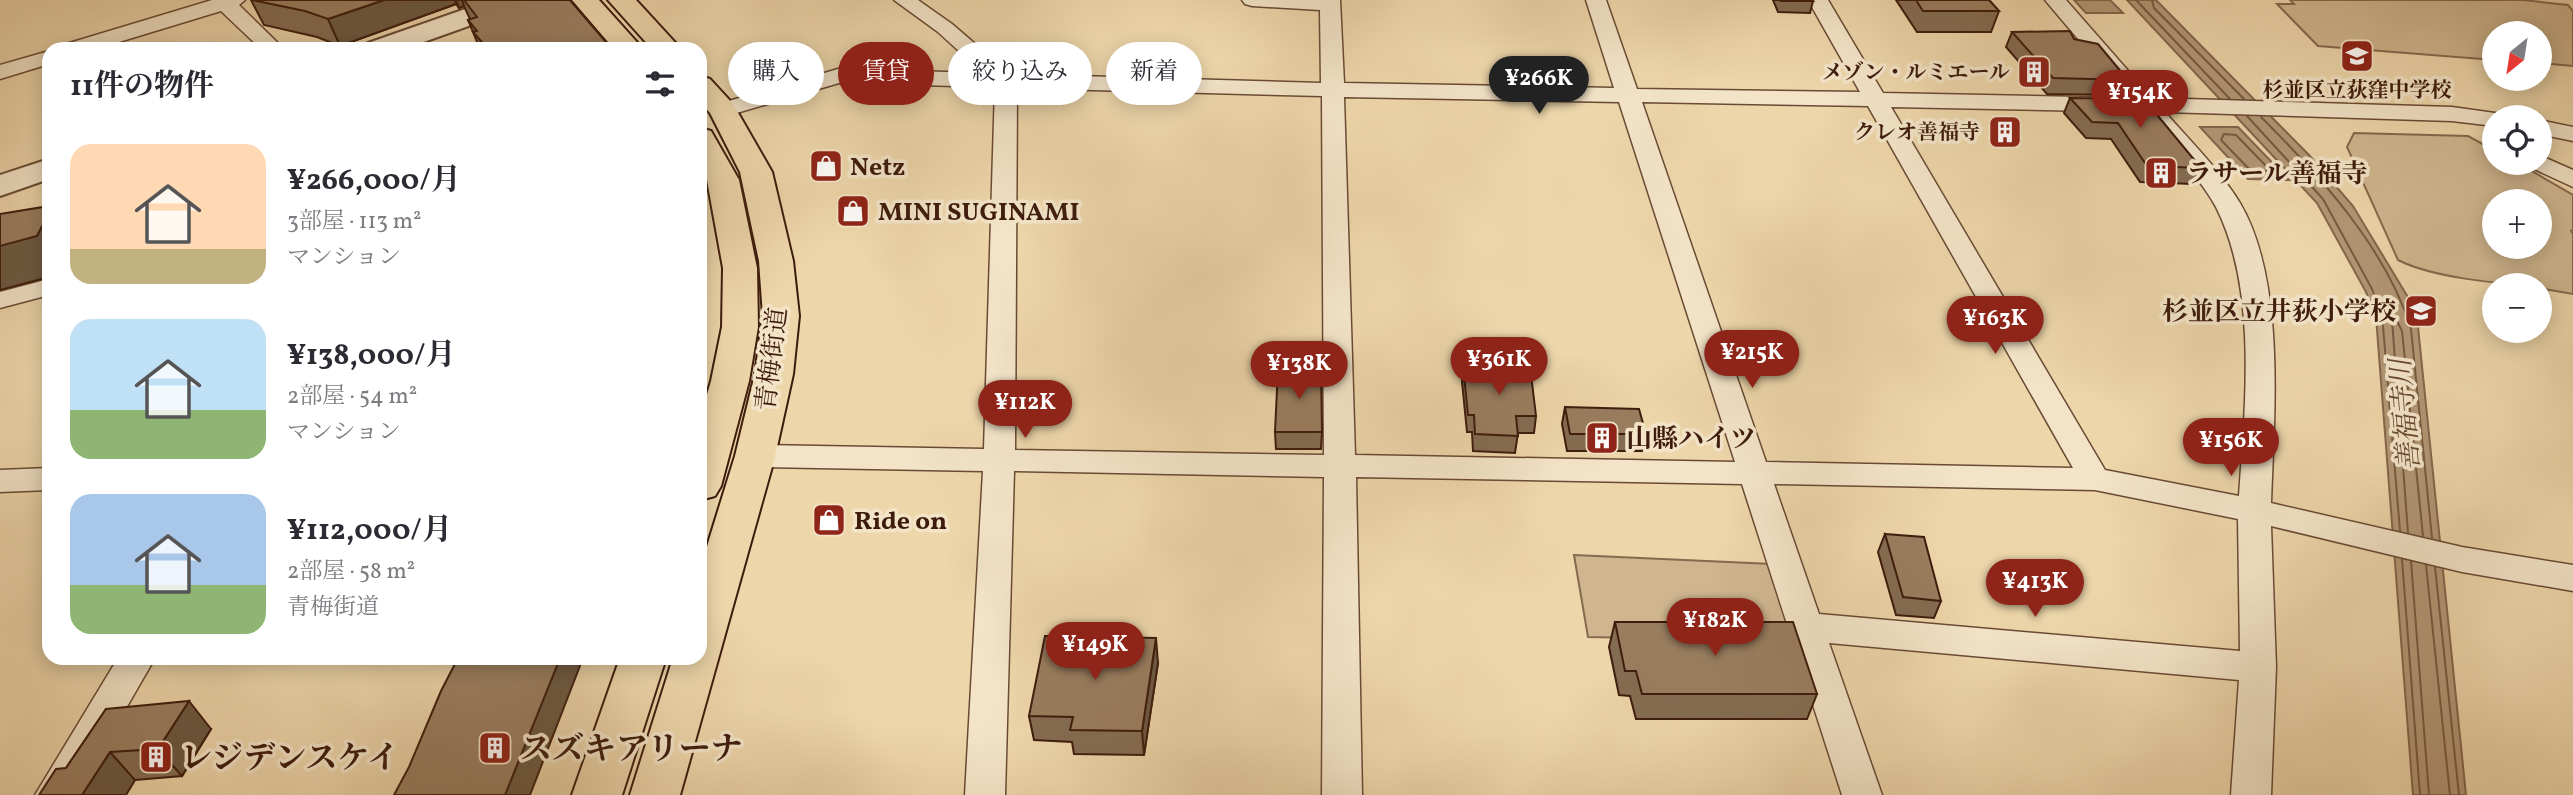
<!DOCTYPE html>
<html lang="ja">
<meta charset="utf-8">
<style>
:root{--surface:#fff;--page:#f2f2f3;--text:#2b2b33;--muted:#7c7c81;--accent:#8f2418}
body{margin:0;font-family:Vollkorn,"Noto Serif JP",serif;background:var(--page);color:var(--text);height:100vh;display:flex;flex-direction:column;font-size:26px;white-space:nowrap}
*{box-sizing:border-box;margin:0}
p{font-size:23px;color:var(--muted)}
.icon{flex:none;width:38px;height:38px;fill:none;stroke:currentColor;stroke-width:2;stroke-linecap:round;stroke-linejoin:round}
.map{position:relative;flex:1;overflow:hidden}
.side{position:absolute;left:42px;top:42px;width:665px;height:623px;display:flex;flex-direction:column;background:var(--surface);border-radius:21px;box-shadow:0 4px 18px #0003}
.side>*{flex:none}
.hud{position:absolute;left:728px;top:42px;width:665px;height:63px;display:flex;gap:14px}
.needle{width:46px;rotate:210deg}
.controls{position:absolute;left:2482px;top:21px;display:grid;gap:14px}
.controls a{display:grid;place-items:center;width:70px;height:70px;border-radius:50%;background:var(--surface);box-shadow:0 4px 18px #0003;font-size:35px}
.price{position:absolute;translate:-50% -60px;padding:0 16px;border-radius:24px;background:var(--accent);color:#fff;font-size:23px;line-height:46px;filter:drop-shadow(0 2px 4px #0008)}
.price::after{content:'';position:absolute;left:50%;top:42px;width:21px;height:16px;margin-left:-10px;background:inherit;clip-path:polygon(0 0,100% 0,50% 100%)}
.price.selected{background:#222;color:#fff}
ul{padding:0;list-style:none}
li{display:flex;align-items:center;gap:21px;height:175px;padding:0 28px}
li span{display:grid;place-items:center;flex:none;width:196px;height:140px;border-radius:21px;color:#555}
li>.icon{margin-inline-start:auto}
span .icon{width:84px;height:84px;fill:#fffc;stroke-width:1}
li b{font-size:30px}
h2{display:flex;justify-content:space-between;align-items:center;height:84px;padding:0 28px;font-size:30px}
.chip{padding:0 24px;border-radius:32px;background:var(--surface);box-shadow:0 4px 18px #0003;font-size:24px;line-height:63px}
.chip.selected{background:var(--accent);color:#fff}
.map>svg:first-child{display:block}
.green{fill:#cfb68f;stroke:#86694e;stroke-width:2;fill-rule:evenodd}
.water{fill:#b29775;stroke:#84664b;stroke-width:2}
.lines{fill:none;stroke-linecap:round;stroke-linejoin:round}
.shore{stroke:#785a41;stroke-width:2}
.minor-casing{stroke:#6a4a34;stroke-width:3}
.tertiary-casing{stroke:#6a4a34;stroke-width:4}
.primary-casing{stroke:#3e1c0d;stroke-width:4}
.minor{fill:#f3e4c8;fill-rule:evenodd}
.tertiary{fill:#f3e4c8;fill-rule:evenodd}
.primary{fill:#edd6aa;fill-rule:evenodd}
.wall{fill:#846c52;stroke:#3e1c0d;stroke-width:2}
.shaded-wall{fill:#6b5842;stroke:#3e1c0d;stroke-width:2}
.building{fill:#997d5f;stroke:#3e1c0d;stroke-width:2}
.labels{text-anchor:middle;stroke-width:7;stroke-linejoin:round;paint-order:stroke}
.far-poi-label{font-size:21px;font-weight:bold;fill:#3e1c0d;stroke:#f3e4c8;text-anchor:end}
.poi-label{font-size:26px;font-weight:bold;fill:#3e1c0d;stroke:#f3e4c8;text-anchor:start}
.street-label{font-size:26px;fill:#3e1c0d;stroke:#f3e4c8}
.water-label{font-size:28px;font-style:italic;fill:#674731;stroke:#f3e4c8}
.near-poi-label{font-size:32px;font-weight:bold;fill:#3e1c0d;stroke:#f3e4c8;text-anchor:start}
</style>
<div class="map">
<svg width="2573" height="795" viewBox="0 0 2573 795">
<rect width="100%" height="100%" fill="#edd6aa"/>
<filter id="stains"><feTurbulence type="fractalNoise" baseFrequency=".00286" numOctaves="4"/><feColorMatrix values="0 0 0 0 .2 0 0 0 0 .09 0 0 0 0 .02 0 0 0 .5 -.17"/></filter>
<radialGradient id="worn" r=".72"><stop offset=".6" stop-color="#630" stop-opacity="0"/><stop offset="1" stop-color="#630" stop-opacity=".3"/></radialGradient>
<g class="green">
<path d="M 2290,0 L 2523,0 L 2568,5 L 2573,11 L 2573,66 L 2539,63 L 2539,33 L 2494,33 L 2494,60 L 2318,46 L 2277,4 L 2294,4 Z"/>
<path d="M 2354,133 L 2468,136 L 2494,150 L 2494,163 L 2518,163 L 2573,195 L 2573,230 L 2571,231 L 2573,234 L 2573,294 L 2539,288 L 2539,285 C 2501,285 2431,277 2398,260 L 2347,147 ZM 2539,201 L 2539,247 L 2494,247 L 2494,201 Z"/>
<path d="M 1574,555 L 1772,564 L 1793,641 L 1588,637 Z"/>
</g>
<g class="water">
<path d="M 2074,0 L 2110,0 L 2123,13 L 2086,13 Z"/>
<path d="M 2127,0 L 2156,0 L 2309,155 L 2353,206 L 2409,299 L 2418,327 L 2466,795 L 2413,795 L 2376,317 L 2366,292 L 2317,203 Z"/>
<path d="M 2200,127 L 2238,127 L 2289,180 L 2248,179 Z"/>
</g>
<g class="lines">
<g class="shore">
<path d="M 2136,0 L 2230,99"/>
<path d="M 2152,0 L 2154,8 L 2244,99"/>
<path d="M 2247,116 L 2323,199 L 2372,289 L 2382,314 L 2400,531"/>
<path d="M 2261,117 C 2319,175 2387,249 2411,329 L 2432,538"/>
<path d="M 2224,134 L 2236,135 L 2267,167 L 2267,171 L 2251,171 L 2221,140 Z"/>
<path d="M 2408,533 L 2392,320 L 2395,317 L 2402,331 L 2423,536"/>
<path d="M 2402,559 L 2420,795"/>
<path d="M 2411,561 L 2429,795"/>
<path d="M 2426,565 L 2450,795"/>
<path d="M 2435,567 L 2459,795"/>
</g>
<defs>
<g id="minor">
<path d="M 212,0 L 245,0 L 239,5 L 284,49 L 261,49 L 221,11 L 96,49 L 63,49 L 66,44 Z"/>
<path d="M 894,0 L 918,0 L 952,24 L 1010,74 L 1321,83 L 1320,10 L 1252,6 L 1245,4 L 1242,0 L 1340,0 L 1344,83 L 1614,88 L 1586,0 L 1606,0 L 1637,89 L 1860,92 L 1808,0 L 1828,0 L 1883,93 L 2128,98 L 2045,0 L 2066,0 L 2152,98 L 2452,107 L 2502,114 L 2504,117 L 2494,117 L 2494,126 L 2452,121 L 2165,112 C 2190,141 2220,170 2240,203 C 2286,281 2274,415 2271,503 L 2462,547 L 2573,565 L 2573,591 L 2462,572 L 2271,526 L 2276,667 L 2271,795 L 2231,795 L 2239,680 L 1829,643 L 1882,795 L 1842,795 L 1742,484 L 1356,477 L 1362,795 L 1322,795 L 1324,477 L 1014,471 L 1005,795 L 965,795 L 983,471 L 755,467 L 744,464 L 739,456 L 744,448 L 755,445 L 984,449 L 995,87 L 839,83 L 723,117 L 715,115 L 712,110 L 715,105 L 838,69 L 983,73 L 938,32 ZM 1017,88 L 1322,96 L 1324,455 L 1015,450 ZM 1344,97 L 1619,102 L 1735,462 L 1355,455 ZM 1642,102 L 1868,106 L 2073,468 L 1766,462 ZM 1891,107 L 2140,112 C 2162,138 2201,178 2216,207 C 2258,290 2245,406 2239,496 L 2105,470 ZM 1774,484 L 2095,490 L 2238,519 L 2240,651 L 1819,614 Z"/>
<path d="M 49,51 L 49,64 L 0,79 L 0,65 Z"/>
<path d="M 2539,120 L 2573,127 L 2573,141 L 2539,134 Z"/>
<path d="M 2539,155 L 2573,170 L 2573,187 L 2530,167 L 2527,163 L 2539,163 Z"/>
<path d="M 49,279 L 49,295 L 0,308 L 0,292 Z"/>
<path d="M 49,468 L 49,490 L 0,492 L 0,470 Z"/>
<path d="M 118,658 L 155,658 L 76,795 L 35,795 Z"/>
</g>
<g id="tertiary">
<path d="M 491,0 L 529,0 L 525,6 L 404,49 L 364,49 L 368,43 Z"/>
<path d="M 49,159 L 49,179 L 0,196 L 0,175 Z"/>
</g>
<g id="primary">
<path d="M 572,0 L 599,0 L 643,49 L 614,49 Z"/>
<path d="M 608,0 L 636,0 L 681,49 L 652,49 Z"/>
<path d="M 700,76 L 710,79 L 733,104 L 772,172 L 793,261 L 799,316 L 793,374 L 775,456 L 680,795 L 630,795 L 673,658 L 700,658 L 700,569 L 735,456 L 755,374 L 763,316 L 759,261 L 740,172 L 710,113 L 700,102 Z"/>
<path d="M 700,128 L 711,131 L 739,180 L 757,268 L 758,327 L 749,381 L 721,486 L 715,496 L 700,500 L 700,418 L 711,381 L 722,327 L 723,268 L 707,180 L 700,166 Z"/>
<path d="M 620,658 L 666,658 L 622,795 L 572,795 Z"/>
</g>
</defs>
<use href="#minor" class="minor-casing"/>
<use href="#tertiary" class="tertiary-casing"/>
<use href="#primary" class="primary-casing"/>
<use href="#minor" class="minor"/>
<use href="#tertiary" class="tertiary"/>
<use href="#primary" class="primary"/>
</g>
<g class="wall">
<path d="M 251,0 L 570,0 L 612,49 L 480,49 L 468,20 L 470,19 L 464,6 L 459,8 L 456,4 L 340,46 L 317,37 L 264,25 Z"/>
<path d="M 1773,0 L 1812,0 L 1813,1 L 1810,13 L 1778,12 Z"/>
<path d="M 1896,0 L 1989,0 L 1999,11 L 1991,32 L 1917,32 Z"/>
<path d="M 2012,32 L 2074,39 L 2128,80 L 2122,95 L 2047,94 L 2006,47 Z"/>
<path d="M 2070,98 L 2201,168 L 2193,184 L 2140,182 L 2111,139 L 2086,138 L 2064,113 Z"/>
<path d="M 1463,365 L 1536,416 L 1534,433 L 1518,433 L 1515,453 L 1473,451 L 1472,432 L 1467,432 L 1462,382 Z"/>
<path d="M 1565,407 L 1646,434 L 1642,451 L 1567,451 L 1562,424 Z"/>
<path d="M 1275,432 L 1322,432 L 1321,449 L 1276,449 Z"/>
<path d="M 1885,534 L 1941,601 L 1934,618 L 1896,615 L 1878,552 Z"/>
<path d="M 1615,622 L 1817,694 L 1807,719 L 1636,719 L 1630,696 L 1619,695 L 1609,647 Z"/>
<path d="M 1158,663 L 1144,755 L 1074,754 L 1072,742 L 1034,740 L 1029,716 Z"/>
<path d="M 106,709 L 211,729 L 182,776 L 135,780 L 66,768 Z"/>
</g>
<g class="shaded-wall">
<path d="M 384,0 L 455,0 L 456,4 L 340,46 L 328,19 Z"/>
<path d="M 456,0 L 462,0 L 464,6 L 459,8 Z"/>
<path d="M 49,213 L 49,277 L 0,290 L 0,246 Z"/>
<path d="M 1156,638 L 1158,663 L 1144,755 L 1142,731 Z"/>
<path d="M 560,658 L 583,658 L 530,795 L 505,795 Z"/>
<path d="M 189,701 L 211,729 L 182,776 L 158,749 Z"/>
<path d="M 110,752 L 135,780 L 126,795 L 82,795 Z"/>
</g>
<g class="building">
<path d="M 252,0 L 384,0 L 328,19 L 305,11 Z"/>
<path d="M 464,0 L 570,0 L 612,49 L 485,49 L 487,48 L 473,32 L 477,31 L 468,20 L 477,17 Z"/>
<path d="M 1781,0 L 1812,0 L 1813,1 L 1781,1 Z"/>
<path d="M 1916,0 L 1989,0 L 1999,11 L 1923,11 Z"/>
<path d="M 2070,31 L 2074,39 L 2098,44 L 2128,80 L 2053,78 L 2012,32 Z"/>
<path d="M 2070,98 L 2144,99 L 2201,168 L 2147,166 L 2118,123 L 2092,122 Z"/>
<path d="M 49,206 L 49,213 L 37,236 L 0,246 L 0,214 Z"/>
<path d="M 1463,365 L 1530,366 L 1536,416 L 1516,416 L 1518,436 L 1475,434 L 1474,415 L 1468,415 Z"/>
<path d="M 1278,368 L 1321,369 L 1322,432 L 1275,432 Z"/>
<path d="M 1565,407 L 1639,409 L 1646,434 L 1570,434 Z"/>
<path d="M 1885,534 L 1924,537 L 1941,601 L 1903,597 Z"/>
<path d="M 1615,622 L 1793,622 L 1817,694 L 1642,694 L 1636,671 L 1625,671 Z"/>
<path d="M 1045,636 L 1156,638 L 1142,731 L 1070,730 L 1073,717 L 1029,716 Z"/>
<path d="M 458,658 L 560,658 L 505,795 L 394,795 L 409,767 L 441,691 Z"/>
<path d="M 189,701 L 158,749 L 110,752 L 82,795 L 39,795 L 56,769 L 66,768 L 106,709 Z"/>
</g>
<defs>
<symbol id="school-square" viewBox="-11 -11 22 22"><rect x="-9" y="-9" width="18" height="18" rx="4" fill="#8f2418" stroke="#f3e4c8"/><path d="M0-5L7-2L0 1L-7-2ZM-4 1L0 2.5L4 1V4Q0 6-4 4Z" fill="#fff"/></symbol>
<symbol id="building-square" viewBox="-11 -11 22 22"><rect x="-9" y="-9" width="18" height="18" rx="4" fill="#8f2418" stroke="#f3e4c8"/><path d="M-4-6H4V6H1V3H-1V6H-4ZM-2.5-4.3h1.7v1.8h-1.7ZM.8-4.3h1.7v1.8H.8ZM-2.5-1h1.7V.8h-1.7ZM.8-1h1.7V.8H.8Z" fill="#fff"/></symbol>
<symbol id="shop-square" viewBox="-11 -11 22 22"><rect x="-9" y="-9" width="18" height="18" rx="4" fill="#8f2418" stroke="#f3e4c8"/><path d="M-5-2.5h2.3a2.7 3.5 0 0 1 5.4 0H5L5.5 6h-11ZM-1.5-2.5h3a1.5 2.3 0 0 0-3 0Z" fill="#fff"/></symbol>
</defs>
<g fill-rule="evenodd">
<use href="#school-square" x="2338" y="37" width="38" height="38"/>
<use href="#building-square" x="2015" y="53" width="38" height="38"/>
<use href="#building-square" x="1986" y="113" width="38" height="38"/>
<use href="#shop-square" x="807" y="147" width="38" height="38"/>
<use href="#building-square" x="2142" y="154" width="38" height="38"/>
<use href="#shop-square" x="834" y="192" width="38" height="38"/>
<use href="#school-square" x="2402" y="292" width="38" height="38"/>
<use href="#building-square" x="1583" y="419" width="38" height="38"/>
<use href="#shop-square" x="810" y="501" width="38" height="38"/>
<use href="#building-square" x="476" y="729" width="38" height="38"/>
<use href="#building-square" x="137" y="738" width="38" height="38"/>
</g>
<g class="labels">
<g class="far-poi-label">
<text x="2010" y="79">メゾン・ルミエール</text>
<text x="2357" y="97" text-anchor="middle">杉並区立荻窪中学校</text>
<text x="1980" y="139">クレオ善福寺</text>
</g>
<g class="poi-label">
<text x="850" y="175">Netz</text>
<text x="2186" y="182">ラサール善福寺</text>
<text x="878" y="220">MINI SUGINAMI</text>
<text x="2396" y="320" text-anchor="end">杉並区立井荻小学校</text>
<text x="1626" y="447">山縣ハイツ</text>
<text x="854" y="529">Ride on</text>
</g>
<g class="street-label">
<text transform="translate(771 359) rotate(-83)" y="9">青梅街道</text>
</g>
<g class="water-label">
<text transform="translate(2404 415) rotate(-95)" y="10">善福寺川</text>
</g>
<g class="near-poi-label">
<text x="520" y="759">スズキアリーナ</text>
<text x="180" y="768">レジデンスケイ</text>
</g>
</g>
<rect width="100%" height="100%" filter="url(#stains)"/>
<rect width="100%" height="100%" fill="url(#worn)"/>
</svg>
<div class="controls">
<a><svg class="needle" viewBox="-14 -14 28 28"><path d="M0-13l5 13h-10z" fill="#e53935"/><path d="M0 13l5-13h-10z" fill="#7c7c81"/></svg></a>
<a><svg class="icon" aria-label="locate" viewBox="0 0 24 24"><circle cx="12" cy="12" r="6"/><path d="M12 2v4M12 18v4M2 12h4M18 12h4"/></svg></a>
<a>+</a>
<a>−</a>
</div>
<b class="price selected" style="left:1539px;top:116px">¥266K</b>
<b class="price" style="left:2140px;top:130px">¥154K</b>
<b class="price" style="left:1995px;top:356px">¥163K</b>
<b class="price" style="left:1752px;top:390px">¥215K</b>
<b class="price" style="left:1499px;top:397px">¥361K</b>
<b class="price" style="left:1299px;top:401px">¥138K</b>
<b class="price" style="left:1025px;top:440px">¥112K</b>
<b class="price" style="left:2231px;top:478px">¥156K</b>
<b class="price" style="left:2035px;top:619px">¥413K</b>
<b class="price" style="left:1715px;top:658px">¥182K</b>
<b class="price" style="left:1095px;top:682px">¥149K</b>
<div class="hud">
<a class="chip">購入</a>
<a class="chip selected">賃貸</a>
<a class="chip">絞り込み</a>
<a class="chip">新着</a>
</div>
<section class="side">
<h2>11件の物件<svg class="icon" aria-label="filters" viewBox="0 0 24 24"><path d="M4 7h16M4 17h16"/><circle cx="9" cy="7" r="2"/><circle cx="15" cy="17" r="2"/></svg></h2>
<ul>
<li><span style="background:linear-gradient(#ffd9b3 75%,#c2b280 0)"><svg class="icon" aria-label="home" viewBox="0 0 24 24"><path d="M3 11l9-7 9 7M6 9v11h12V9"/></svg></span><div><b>¥266,000/月</b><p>3部屋 · 113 m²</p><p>マンション</p></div></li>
<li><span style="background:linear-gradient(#bfe0f5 65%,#8fb573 0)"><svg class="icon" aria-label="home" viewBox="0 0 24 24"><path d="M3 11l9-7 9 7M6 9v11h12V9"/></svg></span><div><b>¥138,000/月</b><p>2部屋 · 54 m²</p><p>マンション</p></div></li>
<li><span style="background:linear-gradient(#a9c7e8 65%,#8fb573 0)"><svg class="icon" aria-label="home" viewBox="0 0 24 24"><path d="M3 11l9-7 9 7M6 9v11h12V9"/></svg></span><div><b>¥112,000/月</b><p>2部屋 · 58 m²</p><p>青梅街道</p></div></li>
</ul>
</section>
</div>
